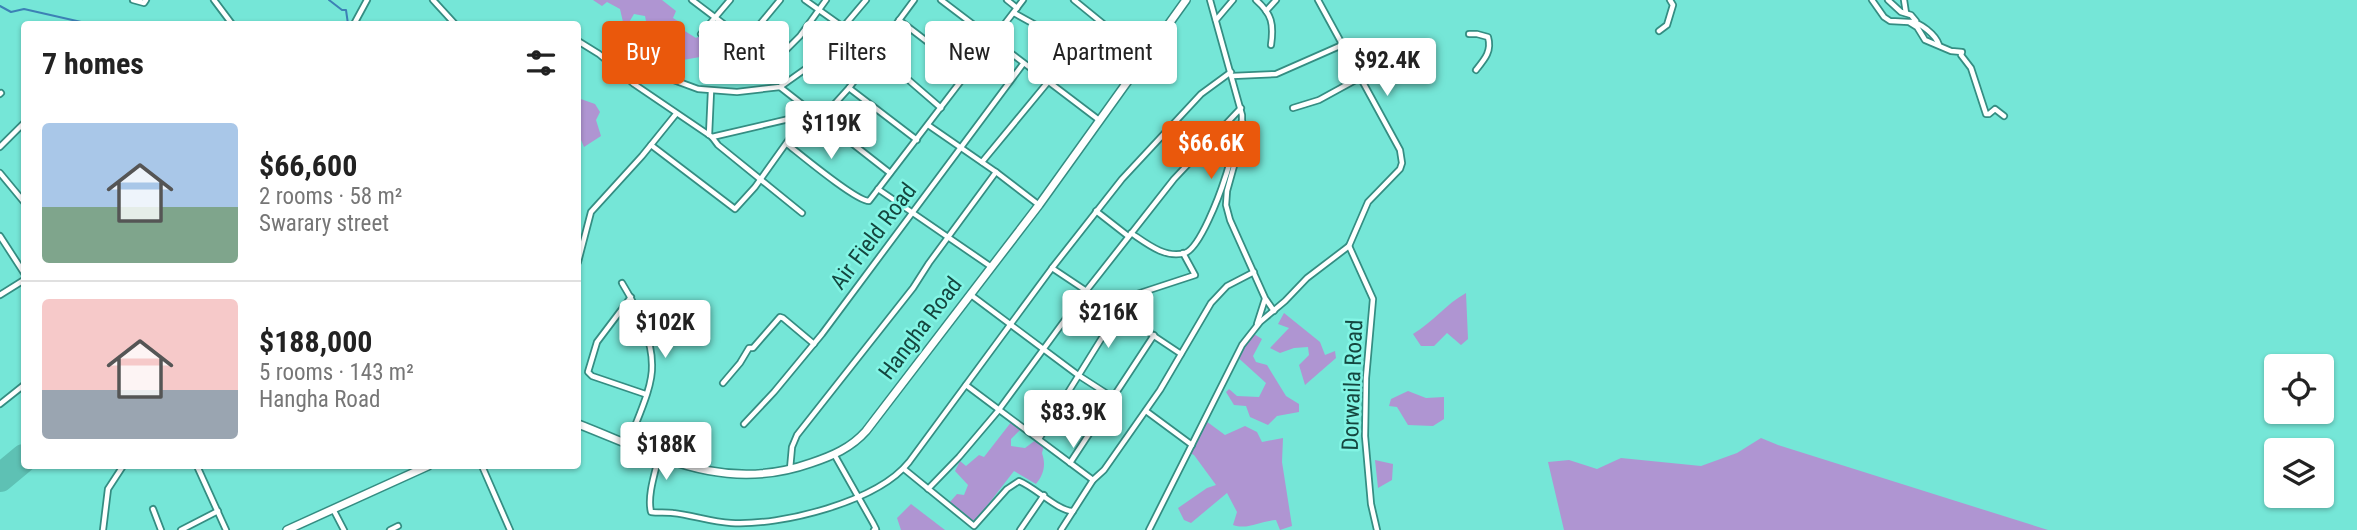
<!DOCTYPE html>
<meta charset="utf-8">
<style>
:root{--surface:#fff;--page:#f2f2f2;--text:#222;--muted:#767676;--line:#e0e0e0;--accent:#ea580c}
body{margin:0;font-family:"Roboto Condensed",sans-serif;background:var(--page);color:var(--text);height:100vh;display:flex;flex-direction:column;font-size:26px;white-space:nowrap}
*{box-sizing:border-box;margin:0}
p{font-size:23px;color:var(--muted)}
.icon{flex:none;width:38px;height:38px;fill:none;stroke:currentColor;stroke-width:2;stroke-linecap:round;stroke-linejoin:round}
.map{position:relative;flex:1;overflow:hidden}
.sheet{position:absolute;left:21px;top:21px;width:560px;height:448px;display:flex;flex-direction:column;background:var(--surface);border-radius:7px;box-shadow:0 2px 5px #0004}
.sheet>*{flex:none}
.hud{position:absolute;left:602px;top:21px;width:665px;height:63px;display:flex;gap:14px}
.controls{position:absolute;left:2264px;top:354px;display:grid;gap:14px}
.controls a{display:grid;place-items:center;width:70px;height:70px;border-radius:7px;background:var(--surface);box-shadow:0 2px 5px #0004;font-size:35px}
.price{position:absolute;translate:-50% -60px;padding:0 16px;border-radius:7px;background:#fff;color:#222;font-size:23px;line-height:46px;filter:drop-shadow(0 2px 4px #0008)}
.price::after{content:'';position:absolute;left:50%;top:42px;width:21px;height:16px;margin-left:-10px;background:inherit;clip-path:polygon(0 0,100% 0,50% 100%)}
.price.on{background:var(--accent);color:#fff}
ul{padding:0;list-style:none}
li{display:flex;align-items:center;gap:21px;height:175px;padding:0 21px}
li+li{border-top:2px solid var(--line)}
li span{display:grid;place-items:center;flex:none;width:196px;height:140px;border-radius:7px;color:#555}
li>.icon{margin-inline-start:auto}
span .icon{width:84px;height:84px;fill:#fffc;stroke-width:1}
li b{font-size:30px}
h2{display:flex;justify-content:space-between;align-items:center;height:84px;padding:0 21px;font-size:30px}
.pill{padding:0 24px;border-radius:7px;background:var(--surface);box-shadow:0 2px 5px #0004;font-size:24px;line-height:63px}
.pill.on{background:var(--accent);color:#fff}
.map>svg:first-child{display:block}
.green{fill:#af95d2}
.lines{fill:none;stroke-linecap:round;stroke-linejoin:round}
.stream{stroke:#3c81b5;stroke-width:2}
.runway{stroke:#5ec1b4;stroke-width:28}
.minor-casing{stroke:#348d82;stroke-width:8}
.highway-casing{stroke:#348d82;stroke-width:10}
.minor{stroke:#fff;stroke-width:4.5}
.highway{stroke:#fff;stroke-width:7}
.labels{text-anchor:middle;stroke-width:5;stroke-linejoin:round;paint-order:stroke}
.street-label{font-size:23px;fill:#14463f;stroke:#82f4e4}
</style>
<div class="map">
<svg width="2357" height="530" viewBox="0 0 2357 530">
<rect width="100%" height="100%" fill="#75e6d7"/>
<g class="green">
<path d="M 593,0 L 662,0 L 676,11 L 673,18 L 681,23 L 680,28 L 696,38 L 700,36 L 700,42 L 707,44 L 707,50 L 715,54 L 721,46 L 740,56 L 745,52 L 747,61 L 745,64 L 727,61 L 719,70 L 707,65 L 700,57 L 683,60 L 672,55 L 673,49 L 680,39 L 668,29 L 661,30 L 646,21 L 645,16 L 634,14 L 628,24 L 623,22 L 620,9 L 607,2 L 602,6 Z"/>
<path d="M 578,98 L 595,104 L 600,112 L 596,120 L 601,136 L 584,147 L 578,133 Z"/>
<path d="M 1466,293 L 1468,339 L 1461,345 L 1447,333 L 1434,346 L 1421,346 L 1413,334 C 1433,322 1446,304 1466,293 Z"/>
<path d="M 1284,313 L 1320,342 L 1325,355 L 1335,351 L 1336,358 L 1305,385 L 1299,365 L 1309,355 L 1308,347 L 1294,348 L 1280,353 L 1270,348 L 1289,328 L 1278,324 Z"/>
<path d="M 1254,334 L 1262,339 L 1253,356 L 1256,362 L 1267,365 L 1286,396 L 1299,404 L 1299,412 L 1277,416 L 1268,425 L 1250,417 L 1246,406 L 1234,405 L 1226,392 L 1229,389 L 1237,396 L 1259,397 L 1266,383 L 1234,354 Z"/>
<path d="M 1408,391 L 1426,398 L 1444,397 L 1444,419 L 1433,426 L 1408,425 L 1397,407 L 1389,406 L 1391,399 Z"/>
<path d="M 1012,421 L 1022,428 L 1011,439 L 1011,446 L 1025,448 L 1037,439 L 1044,446 L 1042,453 C 1046,465 1044,474 1036,484 L 1014,471 L 973,524 L 949,503 L 957,494 L 964,495 L 968,485 L 955,471 L 960,461 L 966,466 L 979,455 L 984,457 Z"/>
<path d="M 1206,421 L 1225,435 L 1245,426 L 1257,432 L 1262,442 L 1283,438 L 1282,462 L 1292,526 L 1280,530 L 1276,520 C 1260,521 1248,530 1233,525 L 1237,512 L 1227,493 L 1191,523 L 1184,520 L 1178,508 L 1207,488 L 1216,485 L 1194,455 L 1185,451 Z"/>
<path d="M 1761,438 L 1778,445 L 2048,530 L 1564,530 L 1548,462 L 1569,460 L 1597,469 L 1621,458 L 1701,466 L 1737,453 Z"/>
<path d="M 1375,460 L 1393,464 L 1392,480 L 1378,488 Z"/>
<path d="M 911,504 L 945,530 L 901,530 L 897,518 Z"/>
</g>
<g class="lines">
<g class="stream">
<path d="M 329,0 L 342,10 L 346,10 L 348,24"/>
<path d="M 0,6 L 11,12 L 24,9 L 90,24"/>
<path d="M 92,24 L 98,24"/>
</g>
<path class="runway" d="M 0,478 L 24,458"/>
<defs>
<g id="minor">
<path d="M 133,0 L 144,3 L 146,0"/>
<path d="M 214,0 L 232,24"/>
<path d="M 433,0 L 455,24"/>
<path d="M 692,0 L 774,62 L 800,36 L 826,0"/>
<path d="M 805,0 L 843,27 L 867,48 L 875,51 L 941,108"/>
<path d="M 941,0 L 1099,120"/>
<path d="M 1007,0 L 1017,8"/>
<path d="M 1074,0 L 1144,57"/>
<path d="M 1210,0 L 1242,115 L 1242,137 L 1227,191 L 1226,205 L 1230,220 L 1265,298 L 1274,311"/>
<path d="M 1256,0 C 1272,14 1274,24 1271,45"/>
<path d="M 1872,0 L 1884,17 L 1890,21 L 1909,22 L 1917,27 L 1925,40 L 1951,51 L 1962,52 L 1961,55 L 1971,68 L 1986,114 L 1989,114 L 1995,109 L 2004,116"/>
<path d="M 1888,0 L 1901,12 L 1911,15 L 1916,21"/>
<path d="M 1904,0 L 1906,13"/>
<path d="M 1266,11 L 1276,0"/>
<path d="M 1014,13 L 1079,49 L 1132,74"/>
<path d="M 899,20 L 967,72"/>
<path d="M 1216,20 L 1233,0"/>
<path d="M 1910,22 C 1919,21 1936,35 1939,45"/>
<path d="M 354,24 L 367,0"/>
<path d="M 1659,31 L 1667,25 L 1673,5 L 1670,0"/>
<path d="M 701,34 L 730,0"/>
<path d="M 1469,34 L 1477,34 L 1488,37 C 1492,51 1485,59 1476,70"/>
<path d="M 747,40 L 780,0"/>
<path d="M 578,41 L 599,54 L 634,84 L 712,137 L 718,145 L 802,213"/>
<path d="M 626,47 L 660,75 L 698,89 L 737,92 L 780,87 L 811,65 L 866,0"/>
<path d="M 1232,76 L 1276,74 L 1342,45"/>
<path d="M 780,87 L 890,173"/>
<path d="M 849,88 L 917,140"/>
<path d="M 0,94 L 1,93"/>
<path d="M 1293,108 L 1319,100 L 1361,77"/>
<path d="M 821,119 L 849,88 L 914,0"/>
<path d="M 928,125 L 996,172 L 1039,205"/>
<path d="M 709,135 L 711,91"/>
<path d="M 712,137 L 806,115"/>
<path d="M 787,144 C 801,155 856,201 869,201 L 1023,0"/>
<path d="M 651,145 L 735,209 L 755,187 L 807,114 L 812,112"/>
<path d="M 0,147 L 24,123"/>
<path d="M 982,162 L 1048,82"/>
<path d="M 0,173 L 24,202"/>
<path d="M 878,189 L 990,266"/>
<path d="M 1096,211 L 1128,236"/>
<path d="M 1131,233 C 1146,243 1165,259 1185,253 C 1200,248 1220,194 1225,178 C 1232,159 1233,139 1242,121"/>
<path d="M 0,236 L 24,273"/>
<path d="M 1349,246 L 1373,299 L 1366,378 L 1365,436 L 1371,504 L 1377,530"/>
<path d="M 578,262 L 591,212 L 642,156 L 676,114"/>
<path d="M 1052,268 L 1181,354"/>
<path d="M 622,283 C 636,306 652,336 652,365 C 653,388 636,421 628,444"/>
<path d="M 0,295 L 24,280"/>
<path d="M 971,295 L 1078,375 L 1112,397"/>
<path d="M 1131,296 L 1195,275 L 1183,253"/>
<path d="M 631,297 L 597,342 L 588,372 L 592,376 L 645,394"/>
<path d="M 1257,324 L 1265,299"/>
<path d="M 723,383 L 740,363 L 749,348 L 753,348 L 780,317 L 783,318 L 814,344"/>
<path d="M 966,385 L 1093,480"/>
<path d="M 0,404 L 24,385"/>
<path d="M 1146,411 L 1192,445"/>
<path d="M 744,424 L 774,392 L 822,334 L 1023,64"/>
<path d="M 1039,439 L 1118,312"/>
<path d="M 834,454 L 873,523 L 876,529 L 874,530"/>
<path d="M 659,456 C 655,473 647,496 651,512 C 658,513 666,512 673,513 C 692,515 711,522 731,523 C 781,526 877,502 909,462 L 1052,268 L 1122,179 L 1201,94 L 1231,72"/>
<path d="M 1070,463 L 1154,335"/>
<path d="M 197,466 L 226,530"/>
<path d="M 482,466 L 510,530"/>
<path d="M 790,469 L 792,447 L 797,435 L 913,288 L 929,263 L 996,172"/>
<path d="M 904,469 L 974,526 L 1007,489 L 1019,481 C 1035,487 1059,512 1073,511"/>
<path d="M 928,489 L 959,457 L 998,411 L 1086,291 L 1174,179 L 1241,108"/>
<path d="M 153,509 L 161,530"/>
<path d="M 333,509 L 344,530"/>
<path d="M 103,530 L 108,489 L 123,466"/>
<path d="M 181,530 L 218,511"/>
<path d="M 390,530 L 398,526"/>
<path d="M 1020,530 L 1044,495"/>
<path d="M 1061,530 L 1093,480 L 1104,470 L 1160,390 L 1211,303 L 1227,286 L 1254,272"/>
<path d="M 1149,530 L 1242,345 L 1260,322 L 1285,301 L 1307,278 L 1349,246 L 1368,202 L 1400,169 L 1402,163 L 1400,150 L 1318,0"/>
</g>
<g id="highway">
<path d="M 578,424 C 658,455 723,494 811,463 C 832,456 851,448 866,431 L 1039,205 L 1186,0"/>
<path d="M 287,530 L 428,466"/>
</g>
</defs>
<use href="#minor" class="minor-casing"/>
<use href="#highway" class="highway-casing"/>
<use href="#minor" class="minor"/>
<use href="#highway" class="highway"/>
</g>
<g class="labels">
<g class="street-label">
<text transform="translate(873 236) rotate(-53)" y="8">Air Field Road</text>
<text transform="translate(920 328) rotate(-53)" y="8">Hangha Road</text>
<text transform="translate(1352 385) rotate(-88)" y="8">Dorwaila Road</text>
</g>
</g>
</svg>
<div class="controls">
<a><svg class="icon" aria-label="locate" viewBox="0 0 24 24"><circle cx="12" cy="12" r="6"/><path d="M12 2v4M12 18v4M2 12h4M18 12h4"/></svg></a>
<a><svg class="icon" aria-label="layers" viewBox="0 0 24 24"><path d="M12 4l9 5-9 5-9-5zM3 14l9 5 9-5"/></svg></a>
</div>
<b class="price" style="left:1387px;top:98px">$92.4K</b>
<b class="price" style="left:831px;top:161px">$119K</b>
<b class="price on" style="left:1211px;top:181px">$66.6K</b>
<b class="price" style="left:1108px;top:350px">$216K</b>
<b class="price" style="left:665px;top:360px">$102K</b>
<b class="price" style="left:1073px;top:450px">$83.9K</b>
<b class="price" style="left:666px;top:482px">$188K</b>
<div class="hud">
<a class="pill on">Buy</a>
<a class="pill">Rent</a>
<a class="pill">Filters</a>
<a class="pill">New</a>
<a class="pill">Apartment</a>
</div>
<section class="sheet">
<h2>7 homes<svg class="icon" aria-label="filters" viewBox="0 0 24 24"><path d="M4 7h16M4 17h16"/><circle cx="9" cy="7" r="2"/><circle cx="15" cy="17" r="2"/></svg></h2>
<ul>
<li><span style="background:linear-gradient(#a9c7e8 60%,#7fa58c 0)"><svg class="icon" aria-label="home" viewBox="0 0 24 24"><path d="M3 11l9-7 9 7M6 9v11h12V9"/></svg></span><div><b>$66,600</b><p>2 rooms · 58 m²</p><p>Swarary street</p></div></li>
<li><span style="background:linear-gradient(#f6c9c9 65%,#9aa5b1 0)"><svg class="icon" aria-label="home" viewBox="0 0 24 24"><path d="M3 11l9-7 9 7M6 9v11h12V9"/></svg></span><div><b>$188,000</b><p>5 rooms · 143 m²</p><p>Hangha Road</p></div></li>
</ul>
</section>
</div>
